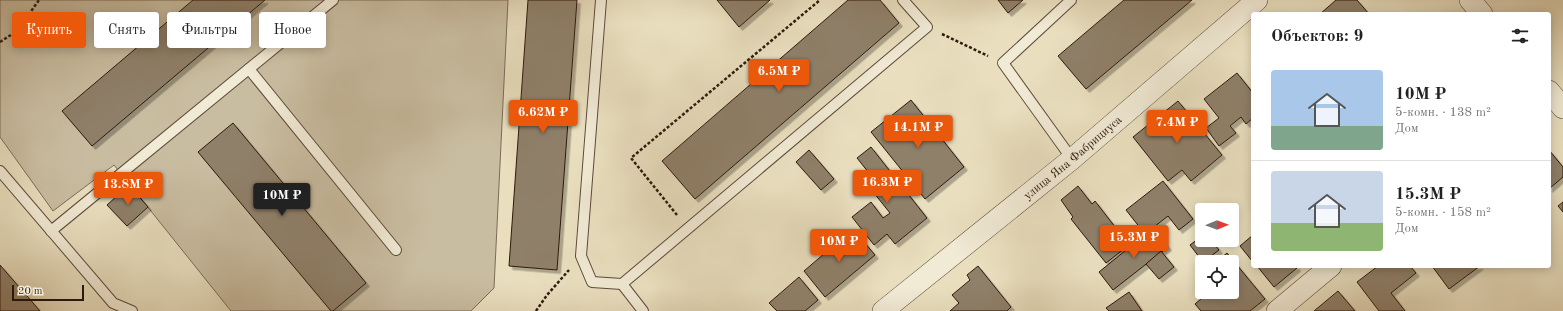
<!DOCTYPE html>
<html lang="ru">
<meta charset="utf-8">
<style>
:root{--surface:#fff;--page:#f2f2f2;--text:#222;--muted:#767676;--line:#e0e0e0;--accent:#ea580c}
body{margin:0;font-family:"Old Standard TT",serif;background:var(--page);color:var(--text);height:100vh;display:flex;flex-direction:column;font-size:15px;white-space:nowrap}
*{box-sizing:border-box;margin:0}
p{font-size:13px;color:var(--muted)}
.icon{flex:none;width:22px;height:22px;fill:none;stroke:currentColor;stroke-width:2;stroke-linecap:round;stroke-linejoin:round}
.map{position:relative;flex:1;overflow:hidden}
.drawer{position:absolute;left:1251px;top:12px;width:300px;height:256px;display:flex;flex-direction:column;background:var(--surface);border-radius:4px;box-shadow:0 2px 10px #0003}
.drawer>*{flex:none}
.guide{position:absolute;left:12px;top:12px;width:380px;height:36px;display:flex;gap:8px}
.needle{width:26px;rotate:89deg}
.buttons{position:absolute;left:1195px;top:203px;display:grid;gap:8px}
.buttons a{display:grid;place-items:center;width:44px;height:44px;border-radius:4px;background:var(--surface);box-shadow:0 2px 10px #0003;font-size:20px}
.scale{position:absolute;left:12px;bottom:10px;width:72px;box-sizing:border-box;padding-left:4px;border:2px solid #2e190d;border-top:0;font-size:11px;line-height:14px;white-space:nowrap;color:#2e190d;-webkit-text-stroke:3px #f1ead5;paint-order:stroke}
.price{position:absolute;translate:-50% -34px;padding:0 9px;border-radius:4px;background:var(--accent);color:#fff;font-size:13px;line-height:26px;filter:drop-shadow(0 1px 2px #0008)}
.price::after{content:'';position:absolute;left:50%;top:24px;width:12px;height:9px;margin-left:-6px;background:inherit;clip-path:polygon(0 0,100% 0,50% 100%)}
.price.current{background:#222;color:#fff}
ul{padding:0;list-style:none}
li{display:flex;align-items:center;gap:12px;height:100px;padding:0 20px}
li+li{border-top:1px solid var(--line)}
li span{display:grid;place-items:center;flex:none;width:112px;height:80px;border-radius:4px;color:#555}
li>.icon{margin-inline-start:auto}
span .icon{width:48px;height:48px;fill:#fffc;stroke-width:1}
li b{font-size:17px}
h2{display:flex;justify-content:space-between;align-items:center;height:48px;padding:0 20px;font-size:17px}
.pill{padding:0 14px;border-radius:4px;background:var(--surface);box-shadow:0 2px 10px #0003;font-size:14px;line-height:36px}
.pill.current{background:var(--accent);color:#fff}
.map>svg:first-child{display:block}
.green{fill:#c9bda1;stroke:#7c6b57}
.building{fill:#8f806a;stroke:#2e190d;filter:url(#shadow)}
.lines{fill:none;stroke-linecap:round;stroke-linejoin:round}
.lane-casing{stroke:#5d4a3a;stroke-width:12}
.street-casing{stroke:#5d4a3a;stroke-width:22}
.path{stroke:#2e190d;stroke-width:2.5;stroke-dasharray:3 2;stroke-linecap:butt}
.lane{stroke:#f1ead5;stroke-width:10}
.street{stroke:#f1ead5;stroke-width:21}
.labels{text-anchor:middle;stroke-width:3;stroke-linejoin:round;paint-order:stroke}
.street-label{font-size:12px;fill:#2e190d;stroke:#f1ead5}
</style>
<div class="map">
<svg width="1563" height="311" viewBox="0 0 1563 311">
<defs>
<filter id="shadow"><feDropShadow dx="3.5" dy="3.5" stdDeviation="0" flood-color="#0004"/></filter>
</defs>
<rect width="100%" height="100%" fill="#e9dfbf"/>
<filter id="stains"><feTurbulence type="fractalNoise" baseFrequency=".005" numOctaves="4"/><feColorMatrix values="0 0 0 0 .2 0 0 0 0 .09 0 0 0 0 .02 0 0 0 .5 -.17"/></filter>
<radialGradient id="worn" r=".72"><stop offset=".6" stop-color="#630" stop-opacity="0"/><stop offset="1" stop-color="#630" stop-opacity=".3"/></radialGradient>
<path class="green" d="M 0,0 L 508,0 L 494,288 L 471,311 L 231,311 L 114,165 L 53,211 L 0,137 Z"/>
<g class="building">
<path d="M 193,0 L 265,0 L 92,146 L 62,111 Z"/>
<path d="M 528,0 L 577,0 L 557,270 L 509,266 Z"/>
<path d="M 717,0 L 770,0 L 739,27 Z"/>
<path d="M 848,0 L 880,0 L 899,23 L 695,199 L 662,161 Z"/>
<path d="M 998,0 L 1023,0 L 1008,13 Z"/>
<path d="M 1124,0 L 1192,0 L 1086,89 L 1058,56 Z"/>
<path d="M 1336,0 L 1357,0 L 1369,14 L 1320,14 Z"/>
<path d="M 1237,73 L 1253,93 L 1253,118 L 1246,124 L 1241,117 L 1230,126 L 1236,133 L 1219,146 L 1206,128 L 1219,118 L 1204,99 Z"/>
<path d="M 911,100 L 964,167 L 925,199 L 871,132 Z"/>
<path d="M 1178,101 L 1222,155 L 1191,181 L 1182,170 L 1168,181 L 1133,137 Z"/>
<path d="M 233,123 L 366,283 L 333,311 L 331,311 L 198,152 Z"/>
<path d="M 871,147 L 927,218 L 895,244 L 887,234 L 874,245 L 852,217 L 871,202 L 883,218 L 890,213 L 862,178 L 869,173 L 857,158 Z"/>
<path d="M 809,150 L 834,179 L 821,190 L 796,162 Z"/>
<path d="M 1549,150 L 1563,167 L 1563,177 L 1549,189 Z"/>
<path d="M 1163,181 L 1193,219 L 1179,230 L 1168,216 L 1145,234 L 1126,210 Z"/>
<path d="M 129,185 L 148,207 L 127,226 L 107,205 Z"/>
<path d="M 1078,186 L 1092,204 L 1095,201 L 1129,245 L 1106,263 L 1071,219 L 1073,217 L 1061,200 Z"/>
<path d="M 1563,202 L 1563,212 L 1558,206 Z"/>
<path d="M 1153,228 L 1168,247 L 1113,290 L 1099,272 Z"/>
<path d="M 853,229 L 875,255 L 825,297 L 804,271 Z"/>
<path d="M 1253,235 L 1253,262 L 1240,246 Z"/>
<path d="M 1202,236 L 1202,240 L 1211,240 L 1219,250 L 1203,262 L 1190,245 Z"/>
<path d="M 1161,251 L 1174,267 L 1159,279 L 1146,264 Z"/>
<path d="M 1227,253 L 1265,299 L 1250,311 L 1201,311 L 1195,304 L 1209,292 L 1232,292 L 1232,262 L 1216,262 Z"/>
<path d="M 0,265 L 40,311 L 0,311 Z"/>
<path d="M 978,266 L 1011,307 L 1007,311 L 950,311 L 959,303 L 952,295 L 970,280 L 967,275 Z"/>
<path d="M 1257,266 L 1296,266 L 1297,268 L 1274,287 Z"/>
<path d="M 1378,266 L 1410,266 L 1416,273 L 1391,293 L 1405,311 L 1379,311 L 1357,282 Z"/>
<path d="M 1432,266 L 1480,266 L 1449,289 Z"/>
<path d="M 799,277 L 818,300 L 805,311 L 777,311 L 769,303 Z"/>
<path d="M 1338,291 L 1355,311 L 1314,311 Z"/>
<path d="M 1129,292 L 1142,311 L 1109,311 L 1106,308 Z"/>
</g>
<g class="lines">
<defs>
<g id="lane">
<path d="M 601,0 L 581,256 L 592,282 L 622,284"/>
<path d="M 1071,0 L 1003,63 L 1072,159"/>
<path d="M 249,69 L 396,250"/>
<path d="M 0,171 L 113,303 L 132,311"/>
<path d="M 51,231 L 333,0"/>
<path d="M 643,311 L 622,284 L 927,27 L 903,0"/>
</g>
<g id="street">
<path d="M 1470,0 L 1482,14"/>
<path d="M 1549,91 L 1563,108"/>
<path id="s1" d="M 883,311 L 1072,159 L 1257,0"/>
<path d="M 1277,311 L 1331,266"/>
</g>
</defs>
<use href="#lane" class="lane-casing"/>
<use href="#street" class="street-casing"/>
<g class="path">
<path d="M 942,34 L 988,56"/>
<path d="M 0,42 L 17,31 L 39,0"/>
<path d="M 677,215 L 631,158 L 820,0"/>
<path d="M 536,311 L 547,295 L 569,270"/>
</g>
<use href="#lane" class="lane"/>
<use href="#street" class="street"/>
</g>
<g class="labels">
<g class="street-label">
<text dy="4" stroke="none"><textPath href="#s1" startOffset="244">улица Яна Фабрициуса</textPath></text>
</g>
</g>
<rect width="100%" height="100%" filter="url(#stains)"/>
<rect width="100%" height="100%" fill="url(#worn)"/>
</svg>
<div class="buttons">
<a><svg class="needle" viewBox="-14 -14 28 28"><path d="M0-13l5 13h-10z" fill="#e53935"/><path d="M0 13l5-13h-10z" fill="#767676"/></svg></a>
<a><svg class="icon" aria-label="locate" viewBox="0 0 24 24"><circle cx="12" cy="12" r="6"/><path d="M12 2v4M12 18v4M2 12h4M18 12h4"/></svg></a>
</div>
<div class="scale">20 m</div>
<b class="price" style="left:779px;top:93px">6.5M ₽</b>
<b class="price" style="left:543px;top:134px">6.62M ₽</b>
<b class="price" style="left:1177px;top:144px">7.4M ₽</b>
<b class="price" style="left:918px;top:149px">14.1M ₽</b>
<b class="price" style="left:887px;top:204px">16.3M ₽</b>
<b class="price" style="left:128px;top:206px">13.8M ₽</b>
<b class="price current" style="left:282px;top:217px">10M ₽</b>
<b class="price" style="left:1134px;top:259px">15.3M ₽</b>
<b class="price" style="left:839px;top:263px">10M ₽</b>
<div class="guide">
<a class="pill current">Купить</a>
<a class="pill">Снять</a>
<a class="pill">Фильтры</a>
<a class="pill">Новое</a>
</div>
<section class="drawer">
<h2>Объектов: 9<svg class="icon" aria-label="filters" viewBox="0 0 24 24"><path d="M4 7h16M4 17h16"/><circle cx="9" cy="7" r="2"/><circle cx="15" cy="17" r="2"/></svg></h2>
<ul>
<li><span style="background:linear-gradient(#a9c7e8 70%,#7fa58c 0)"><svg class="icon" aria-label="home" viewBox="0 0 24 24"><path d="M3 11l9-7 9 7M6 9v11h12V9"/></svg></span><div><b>10M ₽</b><p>5-комн. · 138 m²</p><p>Дом</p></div></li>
<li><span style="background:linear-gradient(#c9d6e8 65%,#8fb573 0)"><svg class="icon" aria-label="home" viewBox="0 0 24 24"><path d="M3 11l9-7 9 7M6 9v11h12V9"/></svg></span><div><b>15.3M ₽</b><p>5-комн. · 158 m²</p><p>Дом</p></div></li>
</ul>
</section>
</div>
